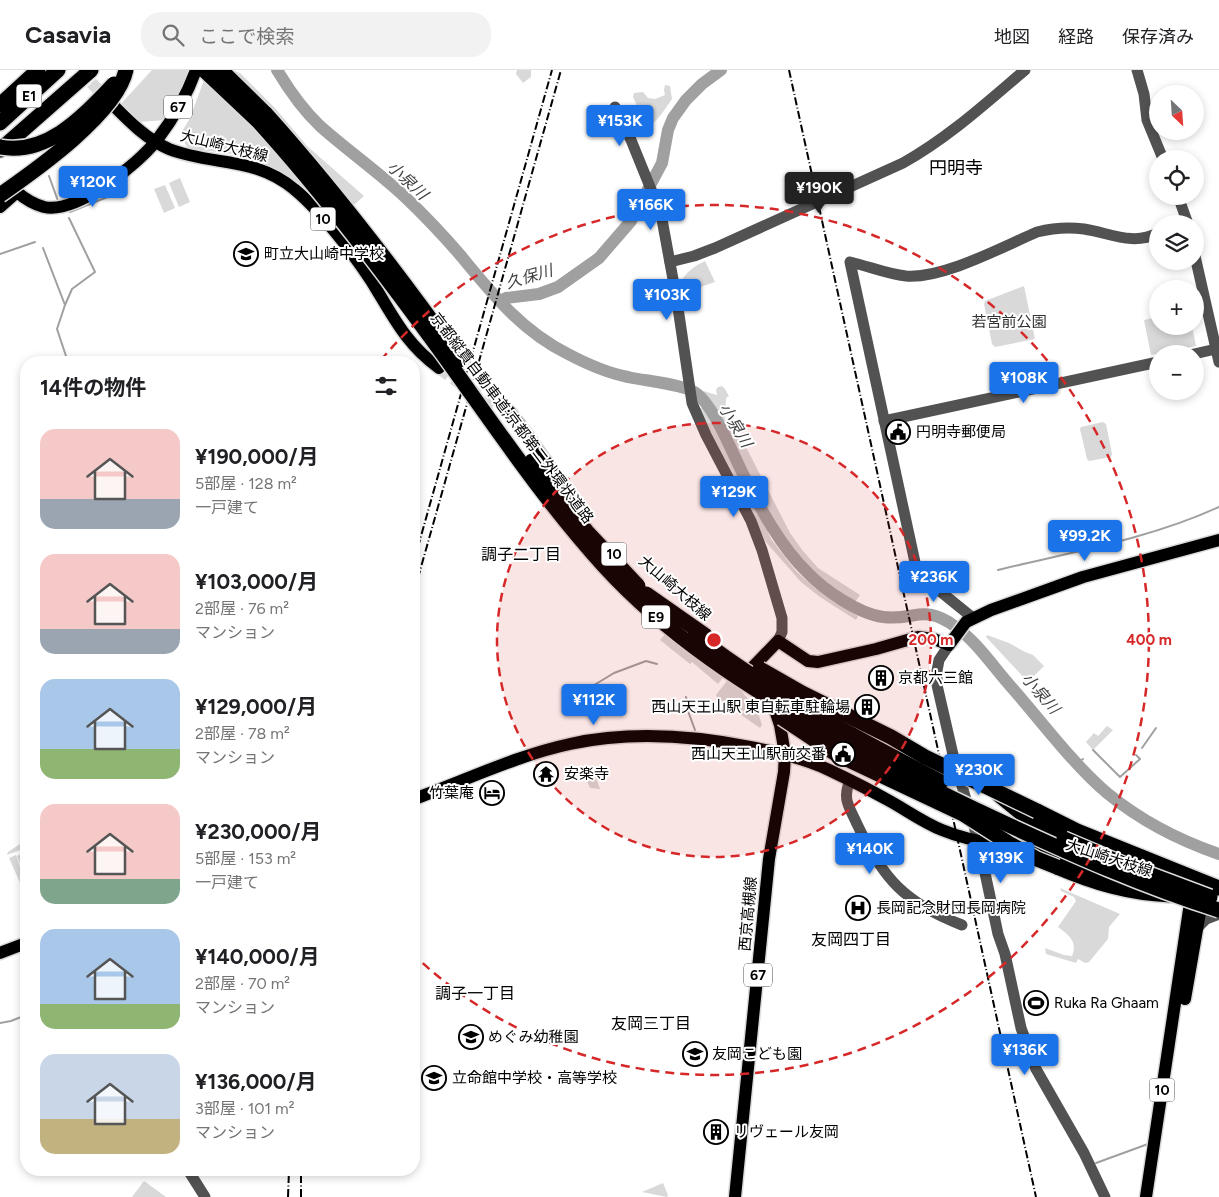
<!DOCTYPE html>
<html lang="ja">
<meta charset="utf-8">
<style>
:root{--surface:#fff;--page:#f2f2f2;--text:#202124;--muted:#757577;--line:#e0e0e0;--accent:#1a73e8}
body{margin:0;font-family:Figtree,"Noto Sans JP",sans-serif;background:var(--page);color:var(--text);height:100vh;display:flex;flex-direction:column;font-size:19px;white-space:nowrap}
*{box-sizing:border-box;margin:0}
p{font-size:16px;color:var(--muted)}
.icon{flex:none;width:28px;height:28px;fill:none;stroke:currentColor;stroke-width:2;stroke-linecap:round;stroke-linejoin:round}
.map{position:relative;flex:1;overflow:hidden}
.details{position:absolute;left:20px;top:286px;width:400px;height:820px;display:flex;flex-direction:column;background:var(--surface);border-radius:20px;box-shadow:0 2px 8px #0003}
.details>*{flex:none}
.needle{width:32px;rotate:155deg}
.buttons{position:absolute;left:1149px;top:15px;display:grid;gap:10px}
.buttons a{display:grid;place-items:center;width:55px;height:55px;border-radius:50%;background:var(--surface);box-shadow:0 2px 8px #0003;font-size:25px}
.price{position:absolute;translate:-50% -42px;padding:0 11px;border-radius:5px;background:var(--accent);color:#fff;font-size:16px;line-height:32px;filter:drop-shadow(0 1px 2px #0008)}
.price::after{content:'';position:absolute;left:50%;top:30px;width:15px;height:11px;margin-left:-8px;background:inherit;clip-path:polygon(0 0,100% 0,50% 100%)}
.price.current{background:#222;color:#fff}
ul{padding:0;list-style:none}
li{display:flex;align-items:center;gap:15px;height:125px;padding:0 20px}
li span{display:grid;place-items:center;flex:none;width:140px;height:100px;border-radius:15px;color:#555}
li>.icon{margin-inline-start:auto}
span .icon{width:60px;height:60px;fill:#fffc;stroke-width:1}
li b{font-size:21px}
h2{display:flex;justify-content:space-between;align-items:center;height:60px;padding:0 20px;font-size:21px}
header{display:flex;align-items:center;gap:30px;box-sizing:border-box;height:70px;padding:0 25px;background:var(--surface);border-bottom:1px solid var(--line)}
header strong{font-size:24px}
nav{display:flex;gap:28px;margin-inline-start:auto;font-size:18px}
.search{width:350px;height:45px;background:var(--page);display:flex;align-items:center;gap:12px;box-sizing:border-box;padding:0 18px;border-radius:20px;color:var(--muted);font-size:19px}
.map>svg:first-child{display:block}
.green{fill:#d9d9d9}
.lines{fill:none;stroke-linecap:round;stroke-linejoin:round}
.stream{stroke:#a0a0a0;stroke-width:2}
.river{stroke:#a0a0a0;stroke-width:12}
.major-tunnel{stroke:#d9d9d9;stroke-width:12;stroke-dasharray:12 6;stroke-linecap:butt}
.major-casing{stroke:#dbdbdb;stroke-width:15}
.highway-casing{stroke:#dbdbdb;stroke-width:18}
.minor{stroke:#525252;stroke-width:11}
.major{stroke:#000;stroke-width:12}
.highway{stroke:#000;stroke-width:15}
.rail{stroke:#000;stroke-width:2;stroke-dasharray:8 2.5 1 2.5;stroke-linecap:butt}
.highway-bridge-casing{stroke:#dbdbdb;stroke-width:18;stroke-linecap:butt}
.highway-bridge{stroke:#000;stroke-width:15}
.ring{fill:none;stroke:#d62828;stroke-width:2.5;stroke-dasharray:9 6}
.labels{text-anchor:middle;stroke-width:4;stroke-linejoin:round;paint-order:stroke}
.shield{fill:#fff;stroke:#4c4c4c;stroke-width:1}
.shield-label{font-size:14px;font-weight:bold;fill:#000}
.street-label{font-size:15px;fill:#000;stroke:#fff}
.poi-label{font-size:15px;fill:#000;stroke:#fff;text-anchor:start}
.park-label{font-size:15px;fill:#303030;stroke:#fff}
.water-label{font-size:16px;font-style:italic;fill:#414141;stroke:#fff}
.neighbourhood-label{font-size:16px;fill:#000;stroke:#fff}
.quarter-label{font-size:18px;fill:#000;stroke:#fff}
.centre{fill:#d62828;stroke:#fff;stroke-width:2.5}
.ring-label{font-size:15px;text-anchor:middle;font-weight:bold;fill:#d62828;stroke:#fff;stroke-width:4;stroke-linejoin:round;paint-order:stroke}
</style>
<header>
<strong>Casavia</strong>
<div class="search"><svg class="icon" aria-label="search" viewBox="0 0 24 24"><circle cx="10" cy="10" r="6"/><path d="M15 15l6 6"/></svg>ここで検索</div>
<nav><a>地図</a><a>経路</a><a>保存済み</a></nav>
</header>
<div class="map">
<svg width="1219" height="1127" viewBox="0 0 1219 1127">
<rect width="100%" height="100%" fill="#fff"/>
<g class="green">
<path d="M 152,0 L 191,0 L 166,50 L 139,52 L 118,37 Z"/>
<path d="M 208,0 L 232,0 L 240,3 L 275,38 L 307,76 L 364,126 L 336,151 C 309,127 281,96 245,87 C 226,82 206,81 187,78 L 181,63 L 189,50 Z"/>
<path d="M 517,0 L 531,0 L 531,7 L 523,13 L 516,4 Z"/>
<path d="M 665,15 L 670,16 L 672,29 C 663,42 652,60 636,63 L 633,61 L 633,59 L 649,52 L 644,42 L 626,49 L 624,43 L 638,38 L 633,27 L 634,23 L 643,22 L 648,28 L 655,29 L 665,25 L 664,20 Z"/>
<path d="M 180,108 L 190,132 L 179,137 L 169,113 Z"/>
<path d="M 165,115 L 175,138 L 164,143 L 154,119 Z"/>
<path d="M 705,191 L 715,212 L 683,223 L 681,211 C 688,201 694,196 705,191 Z"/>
<path d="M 1024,216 L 1035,269 L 995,277 L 992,274 L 984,234 L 985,231 Z"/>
<path d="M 1157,247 L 1158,256 L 1192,256 L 1196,276 L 1151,285 L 1144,250 Z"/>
<path d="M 722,316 L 725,319 L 729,326 L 726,328 L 725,349 L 730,358 L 735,361 L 741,374 L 747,379 L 790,463 L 803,481 L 818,498 L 860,525 L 855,532 L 851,532 L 828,517 L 806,497 L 780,465 L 768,445 L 716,339 L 708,328 L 700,322 L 700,320 L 717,325 L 716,320 L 718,317 Z"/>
<path d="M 705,337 L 753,428 L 771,469 L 796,501 L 815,518 L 858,546 L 856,550 L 820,527 L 801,512 L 765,471 L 750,436 L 705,351 L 700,338 Z"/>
<path d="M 1103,352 L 1106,354 L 1112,384 L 1111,387 L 1089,391 L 1087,389 L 1080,359 L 1081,357 Z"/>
<path d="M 673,555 L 729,600 L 718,614 L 692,592 L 690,594 L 660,570 Z"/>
<path d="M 987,565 L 1009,573 L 1025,582 L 1033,585 L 1044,596 L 1028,612 L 986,567 Z"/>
<path d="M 730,607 L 757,640 L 762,655 L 760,658 L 717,628 L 716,625 Z"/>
<path d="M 1107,656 L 1113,660 L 1094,679 L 1092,679 L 1086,672 L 1094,663 L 1098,666 Z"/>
<path d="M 595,705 L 600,719 L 590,718 L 586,709 Z"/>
<path d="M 26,770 L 26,778 L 7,785 L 8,782 Z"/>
<path d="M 26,782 L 26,809 L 17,786 Z"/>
<path d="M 16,785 L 26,815 L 26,826 L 9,788 Z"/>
<path d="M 1060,818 L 1120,844 L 1109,857 L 1108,869 L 1089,892 L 1085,893 L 1078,889 L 1076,893 L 1046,884 L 1045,878 L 1064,885 L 1072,886 C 1078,872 1069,865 1058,857 L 1076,831 L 1074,827 L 1061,821 Z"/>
<path d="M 144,1111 L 166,1127 L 132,1127 Z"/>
<path d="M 663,1113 L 668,1125 L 667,1127 L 642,1122 Z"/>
</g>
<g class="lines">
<g class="stream">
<path d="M 49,106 L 58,131"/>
<path d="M 70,142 L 120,122"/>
<path d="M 43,178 L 65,235 L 57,259 L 68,292"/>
<path d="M 0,184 L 35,172"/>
<path d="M 65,235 L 72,219 L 95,202 L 69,148"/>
<path d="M 998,500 C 1072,482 1149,469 1219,437"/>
<path d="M 686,627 L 688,641 L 695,660"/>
<path d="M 576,631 L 581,623 L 614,603 L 646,591 L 657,594"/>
<path d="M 1142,678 L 1156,658"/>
<path d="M 1093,680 L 1120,707 L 1140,689 L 1136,685"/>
<path d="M 1077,693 L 1083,689"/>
<path d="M 0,953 L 11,951 L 26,945"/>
<path d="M 1096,1093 L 1148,1074"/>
</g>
<g class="river">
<path d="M 277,0 C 289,20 303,40 320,56 C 347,80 377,101 404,126 C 423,144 443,165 461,186 C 493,225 522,261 568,284 C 587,294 607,303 628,307 C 645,311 684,314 696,323 C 715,337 733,385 744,406 C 760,438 781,477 807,502 C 824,520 859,544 883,547 C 916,551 923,533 956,557 C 979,574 994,598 1013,619 C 1042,652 1073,694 1107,723 C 1140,750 1178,770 1219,784"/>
<path d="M 500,231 L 506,228 L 539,224 L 558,217 L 599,188 L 631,151 L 662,93 L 668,60 L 673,48 L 686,30 L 702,14 L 721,0"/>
</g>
<g class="major-tunnel">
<path d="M 79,0 L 107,29"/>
<path d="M 439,298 L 458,312 L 509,341"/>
</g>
<defs>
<g id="major">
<path d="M 107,29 C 126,48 144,68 169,79 C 212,96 255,86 294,119 C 320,140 353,183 372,212 C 393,246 405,273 439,298"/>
<path d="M 0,137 L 17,122 C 25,129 33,134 44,137 C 77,144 137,95 157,70 C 173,49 187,25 196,0"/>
<path d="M 509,341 C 536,374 558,410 582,445"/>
<path d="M 749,601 L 778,571 L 808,591 L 818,592 L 876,579 L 918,567 L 934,569 L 949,575 L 966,552 L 991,540 L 1083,507 L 1219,470"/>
<path d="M 414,729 C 464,711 518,685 570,674 C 630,661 690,665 750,677 C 777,682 804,688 829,700 C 848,709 868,719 886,729 C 905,739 922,752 942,760 C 978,775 1019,777 1057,778"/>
<path d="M 1038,783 L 1096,800"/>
<path d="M 0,883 L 26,873"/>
<path d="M 1185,929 L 1203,825"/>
<path d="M 735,1127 L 769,789 L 784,702 L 785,684 L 780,655 L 776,643 L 766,626"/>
<path d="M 1146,1127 L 1190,833 L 1196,824"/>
</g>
<g id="highway">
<path d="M 204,0 L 258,51"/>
<path d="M 221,0 L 266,44"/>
<path d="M 0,35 L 38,0"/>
<path d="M 0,53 L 58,0"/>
<path d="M 0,80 L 91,0"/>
<path d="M 999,725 L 1032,752 L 1078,772"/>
<path d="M 1037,741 L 1077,761 L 1219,818"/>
<path d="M 1057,797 C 1095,813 1128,823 1170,825"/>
</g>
</defs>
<use href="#major" class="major-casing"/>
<use href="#highway" class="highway-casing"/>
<g class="minor">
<path d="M 1137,0 L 1144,24 L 1147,50 L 1163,89"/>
<path d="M 615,37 L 631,70 L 661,144 L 677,231 L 692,333 L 706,365 L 751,451 L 762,480 L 782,548 L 782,562 L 778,571"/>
<path d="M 1178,126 L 1188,154"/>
<path d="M 1195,186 L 1219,292"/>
<path d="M 670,192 L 694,186 L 715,178 L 903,93 C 948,68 986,33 1025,0"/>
<path d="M 1194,284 L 1216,279"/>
<path d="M 884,351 L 1158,292"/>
<path d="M 973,548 L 925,509 L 916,497 L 850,192 C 868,196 887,204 906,206 C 943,209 1002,177 1037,162 C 1053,158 1068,157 1084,159 C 1110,163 1133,176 1158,163"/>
<path d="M 949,575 L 939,590 L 937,601 L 937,615 L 954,689 L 978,770 L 998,864 L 1005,884 L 1021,958 L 1036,999 L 1084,1083 L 1105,1127"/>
<path d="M 850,710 C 842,730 849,736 857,754 C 883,809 905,833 962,855"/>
<path d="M 1197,858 L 1206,849 L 1219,844"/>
<path d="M 188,1100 L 205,1127"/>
</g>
<use href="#major" class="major"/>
<use href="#highway" class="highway"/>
<g class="rail">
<path d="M 789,0 L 1036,1127"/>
<path d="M 414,491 L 552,0"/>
<path d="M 414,522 L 561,0"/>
<path d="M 288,1127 L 289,1100"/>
<path d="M 301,1127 L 301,1100"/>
</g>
<defs>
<g id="highway-bridge">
<path d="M 266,44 C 336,122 400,206 460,290"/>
<path d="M 258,51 C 325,125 386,206 445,287 C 496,358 545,431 604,496 C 668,566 747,617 829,663 C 885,695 941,724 1000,751 C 1071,784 1143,816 1219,840"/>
<path d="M 0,77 C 48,86 84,45 114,14"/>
<path d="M 0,125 C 36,100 117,43 126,0"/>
<path d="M 532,391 L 588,463 L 638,516"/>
<path d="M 646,524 L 706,566"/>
<path d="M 695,565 C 771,624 857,668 941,712"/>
<path d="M 760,599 L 802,623 L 891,667 L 925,687 L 1037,741"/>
<path d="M 782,648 L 836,684 L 963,744 L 1010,774 L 1037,789 L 1057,797"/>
<path d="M 1064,769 L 1130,797 L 1210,827"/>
</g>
</defs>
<use href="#highway-bridge" class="highway-bridge-casing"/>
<use href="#highway-bridge" class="highway-bridge"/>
</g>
<circle cx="714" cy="570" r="217" fill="#d62828" fill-opacity=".12"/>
<g class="ring">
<circle cx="714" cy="570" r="217"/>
<path d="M381 290A435 435 0 1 1 415 886"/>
</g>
<defs>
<symbol id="school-ring" viewBox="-11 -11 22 22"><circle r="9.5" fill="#fff" stroke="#000" stroke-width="1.5"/><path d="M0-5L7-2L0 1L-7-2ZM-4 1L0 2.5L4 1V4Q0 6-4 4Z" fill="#000"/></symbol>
<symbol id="civic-ring" viewBox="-11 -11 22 22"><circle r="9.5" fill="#fff" stroke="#000" stroke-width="1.5"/><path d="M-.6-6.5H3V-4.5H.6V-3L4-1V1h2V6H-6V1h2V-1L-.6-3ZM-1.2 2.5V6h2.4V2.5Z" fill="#000"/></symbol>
<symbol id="building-ring" viewBox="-11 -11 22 22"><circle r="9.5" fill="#fff" stroke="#000" stroke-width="1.5"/><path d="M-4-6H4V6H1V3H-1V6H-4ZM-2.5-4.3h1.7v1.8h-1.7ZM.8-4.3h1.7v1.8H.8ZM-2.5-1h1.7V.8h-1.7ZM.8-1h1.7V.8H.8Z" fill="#000"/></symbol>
<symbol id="temple-ring" viewBox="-11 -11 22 22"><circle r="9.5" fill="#fff" stroke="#000" stroke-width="1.5"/><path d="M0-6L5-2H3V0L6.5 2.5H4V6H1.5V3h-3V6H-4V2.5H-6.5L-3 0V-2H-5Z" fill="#000"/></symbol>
<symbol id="hotel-ring" viewBox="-11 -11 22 22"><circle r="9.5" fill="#fff" stroke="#000" stroke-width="1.5"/><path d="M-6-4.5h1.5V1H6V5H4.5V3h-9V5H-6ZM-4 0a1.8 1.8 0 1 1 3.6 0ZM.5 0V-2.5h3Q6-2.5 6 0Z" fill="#000"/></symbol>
<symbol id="hospital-ring" viewBox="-11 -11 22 22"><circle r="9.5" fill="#fff" stroke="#000" stroke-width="1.5"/><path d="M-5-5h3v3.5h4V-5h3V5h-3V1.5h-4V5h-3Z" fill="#000"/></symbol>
<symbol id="stadium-ring" viewBox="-11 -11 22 22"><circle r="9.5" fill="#fff" stroke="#000" stroke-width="1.5"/><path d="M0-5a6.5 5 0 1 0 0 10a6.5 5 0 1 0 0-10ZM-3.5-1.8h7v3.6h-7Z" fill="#000"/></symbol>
</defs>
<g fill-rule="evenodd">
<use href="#school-ring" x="232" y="170" width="28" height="28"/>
<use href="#civic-ring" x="884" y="348" width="28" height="28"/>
<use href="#building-ring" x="867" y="594" width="28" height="28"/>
<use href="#building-ring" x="853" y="623" width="28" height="28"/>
<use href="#civic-ring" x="829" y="670" width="28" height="28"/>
<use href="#temple-ring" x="532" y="690" width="28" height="28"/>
<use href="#hotel-ring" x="478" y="709" width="28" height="28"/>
<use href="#hospital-ring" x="844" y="824" width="28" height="28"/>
<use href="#stadium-ring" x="1022" y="919" width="28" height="28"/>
<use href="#school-ring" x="457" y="953" width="28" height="28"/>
<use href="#school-ring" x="681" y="970" width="28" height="28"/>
<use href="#school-ring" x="420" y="994" width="28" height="28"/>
<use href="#building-ring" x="702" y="1048" width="28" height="28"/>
</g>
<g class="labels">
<g class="shield">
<rect x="16.5" y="14.5" width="25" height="23" rx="4"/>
<rect x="164" y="25.5" width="28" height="23" rx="4"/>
<rect x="310.5" y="137.5" width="25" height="23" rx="4"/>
<rect x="601.5" y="472.5" width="25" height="23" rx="4"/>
<rect x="642" y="535.5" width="28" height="23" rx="4"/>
<rect x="744" y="893.5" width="28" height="23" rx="4"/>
<rect x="1149.5" y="1008.5" width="25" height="23" rx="4"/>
</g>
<g class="shield-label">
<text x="29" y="31">E1</text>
<text x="178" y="42">67</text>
<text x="323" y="154">10</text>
<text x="614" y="489">10</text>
<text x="656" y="552">E9</text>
<text x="758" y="910">67</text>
<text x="1162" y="1025">10</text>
</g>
<g class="street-label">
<text transform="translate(224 76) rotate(14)" y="5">大山崎大枝線</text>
<text transform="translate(512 348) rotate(53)" y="5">京都縦貫自動車道;京都第二外環状道路</text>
<text transform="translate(675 518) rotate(41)" y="5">大山崎大枝線</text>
<text transform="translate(1109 788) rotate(18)" y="5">大山崎大枝線</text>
<text transform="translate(748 844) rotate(-85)" y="5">西京高槻線</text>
</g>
<g class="poi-label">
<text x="264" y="189">町立大山崎中学校</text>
<text x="916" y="367">円明寺郵便局</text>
<text x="898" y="613">京都六三館</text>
<text x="850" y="642" text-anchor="end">西山天王山駅 東自転車駐輪場</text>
<text x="826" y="689" text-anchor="end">西山天王山駅前交番</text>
<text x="564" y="709">安楽寺</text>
<text x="474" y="728" text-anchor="end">竹葉庵</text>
<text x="876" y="843">長岡記念財団長岡病院</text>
<text x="1054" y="938">Ruka Ra Ghaam</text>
<text x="488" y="972">めぐみ幼稚園</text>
<text x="712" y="989">友岡こども園</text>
<text x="452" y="1013">立命館中学校・高等学校</text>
<text x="734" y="1067">リヴェール友岡</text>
</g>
<g class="park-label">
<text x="1009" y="257">若宮前公園</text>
</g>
<g class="water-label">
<text transform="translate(408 110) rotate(43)" y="6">小泉川</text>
<text transform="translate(529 206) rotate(-16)" y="6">久保川</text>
<text transform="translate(736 355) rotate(59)" y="6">小泉川</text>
<text transform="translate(1041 623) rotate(49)" y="6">小泉川</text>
</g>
<g class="neighbourhood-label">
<text x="521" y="490">調子二丁目</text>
<text x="851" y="875">友岡四丁目</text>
<text x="475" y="929">調子一丁目</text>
<text x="651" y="959">友岡三丁目</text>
</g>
<g class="quarter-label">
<text x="956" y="104">円明寺</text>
</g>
</g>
<circle cx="714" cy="570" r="8" class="centre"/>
<g class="ring-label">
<text x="931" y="575">200 m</text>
<text x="1149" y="575">400 m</text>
</g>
</svg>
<div class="buttons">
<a><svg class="needle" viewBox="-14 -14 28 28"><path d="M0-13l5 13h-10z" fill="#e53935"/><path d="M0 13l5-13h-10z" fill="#757577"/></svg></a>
<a><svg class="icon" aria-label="locate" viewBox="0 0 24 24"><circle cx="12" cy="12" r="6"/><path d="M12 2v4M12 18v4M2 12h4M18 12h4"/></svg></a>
<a><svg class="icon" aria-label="layers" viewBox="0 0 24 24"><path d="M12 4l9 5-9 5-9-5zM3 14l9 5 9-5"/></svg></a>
<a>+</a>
<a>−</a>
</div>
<b class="price" style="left:620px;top:77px">¥153K</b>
<b class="price" style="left:93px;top:138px">¥120K</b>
<b class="price current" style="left:819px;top:144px">¥190K</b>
<b class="price" style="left:651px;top:161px">¥166K</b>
<b class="price" style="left:667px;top:251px">¥103K</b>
<b class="price" style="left:1024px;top:334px">¥108K</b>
<b class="price" style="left:734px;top:448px">¥129K</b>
<b class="price" style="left:1085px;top:492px">¥99.2K</b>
<b class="price" style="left:934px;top:533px">¥236K</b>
<b class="price" style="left:594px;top:656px">¥112K</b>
<b class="price" style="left:979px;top:726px">¥230K</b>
<b class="price" style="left:870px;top:805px">¥140K</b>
<b class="price" style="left:1001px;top:814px">¥139K</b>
<b class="price" style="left:1025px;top:1006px">¥136K</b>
<section class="details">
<h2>14件の物件<svg class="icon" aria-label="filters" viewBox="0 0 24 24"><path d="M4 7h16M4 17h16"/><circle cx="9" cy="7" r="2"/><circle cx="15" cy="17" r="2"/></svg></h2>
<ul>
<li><span style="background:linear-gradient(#f6c9c9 70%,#9aa5b1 0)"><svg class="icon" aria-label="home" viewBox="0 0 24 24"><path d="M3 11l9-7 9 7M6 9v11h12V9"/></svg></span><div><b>¥190,000/月</b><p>5部屋 · 128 m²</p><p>一戸建て</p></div></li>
<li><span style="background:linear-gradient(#f6c9c9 75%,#9aa5b1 0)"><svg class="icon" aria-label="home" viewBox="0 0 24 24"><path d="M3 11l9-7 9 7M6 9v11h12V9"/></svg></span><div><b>¥103,000/月</b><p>2部屋 · 76 m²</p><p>マンション</p></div></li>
<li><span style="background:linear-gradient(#a9c7e8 70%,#8fb573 0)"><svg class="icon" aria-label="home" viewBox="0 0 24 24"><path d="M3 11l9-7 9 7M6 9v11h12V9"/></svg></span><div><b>¥129,000/月</b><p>2部屋 · 78 m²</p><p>マンション</p></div></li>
<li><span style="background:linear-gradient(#f6c9c9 75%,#7fa58c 0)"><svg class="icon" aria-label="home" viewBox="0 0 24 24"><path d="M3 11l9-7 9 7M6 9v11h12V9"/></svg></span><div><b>¥230,000/月</b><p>5部屋 · 153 m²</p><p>一戸建て</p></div></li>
<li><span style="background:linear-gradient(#a9c7e8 75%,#8fb573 0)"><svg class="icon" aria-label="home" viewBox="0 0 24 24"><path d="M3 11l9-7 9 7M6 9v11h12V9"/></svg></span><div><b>¥140,000/月</b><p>2部屋 · 70 m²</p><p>マンション</p></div></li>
<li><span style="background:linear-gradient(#c9d6e8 65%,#c2b280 0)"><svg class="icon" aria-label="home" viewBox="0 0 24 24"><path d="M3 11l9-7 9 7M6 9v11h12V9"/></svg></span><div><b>¥136,000/月</b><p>3部屋 · 101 m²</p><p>マンション</p></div></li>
</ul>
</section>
</div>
